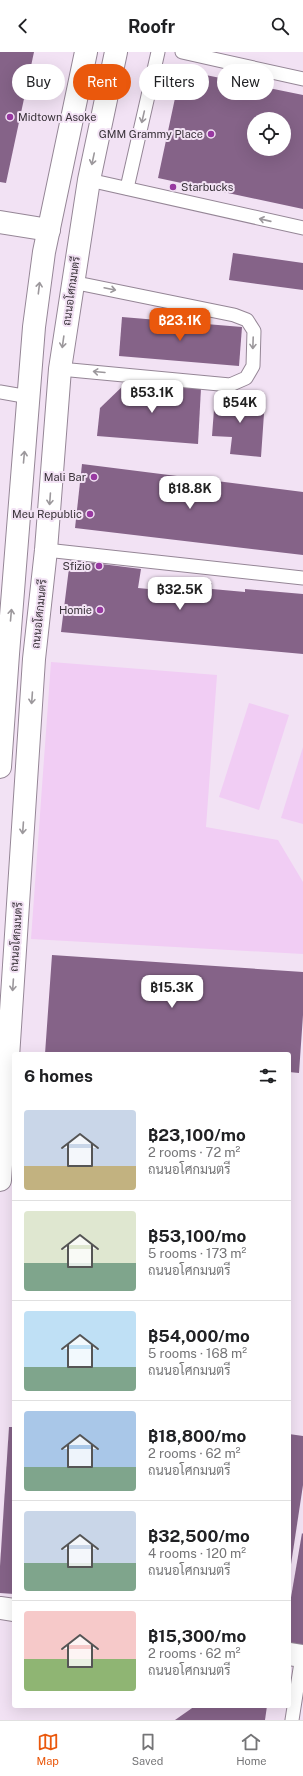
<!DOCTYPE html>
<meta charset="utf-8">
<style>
:root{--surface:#fff;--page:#f2f2f2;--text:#202124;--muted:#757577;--line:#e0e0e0;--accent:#ea580c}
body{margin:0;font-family:"Public Sans",Sarabun,sans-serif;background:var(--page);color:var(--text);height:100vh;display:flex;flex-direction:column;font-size:15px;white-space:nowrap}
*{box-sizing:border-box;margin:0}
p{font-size:13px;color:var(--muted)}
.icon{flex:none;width:22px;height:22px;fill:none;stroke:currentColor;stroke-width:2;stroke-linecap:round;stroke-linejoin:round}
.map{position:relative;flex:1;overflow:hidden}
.sheet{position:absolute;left:12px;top:1000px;width:279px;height:656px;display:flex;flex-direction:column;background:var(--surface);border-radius:4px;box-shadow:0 4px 16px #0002}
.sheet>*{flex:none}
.guide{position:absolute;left:12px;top:12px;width:279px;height:36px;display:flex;gap:8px}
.tools{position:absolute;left:247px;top:60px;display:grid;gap:8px}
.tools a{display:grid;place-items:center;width:44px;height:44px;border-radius:50%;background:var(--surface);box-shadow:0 4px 16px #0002;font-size:20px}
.price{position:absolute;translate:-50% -34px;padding:0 9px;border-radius:8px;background:#fff;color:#222;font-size:13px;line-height:26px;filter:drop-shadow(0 1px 2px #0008)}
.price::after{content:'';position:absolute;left:50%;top:24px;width:12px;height:9px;margin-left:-6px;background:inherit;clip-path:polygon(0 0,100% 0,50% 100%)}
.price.on{background:var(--accent);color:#fff}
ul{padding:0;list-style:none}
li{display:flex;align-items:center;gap:12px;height:100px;padding:0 12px}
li+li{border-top:1px solid var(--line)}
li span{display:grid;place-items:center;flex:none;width:112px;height:80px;border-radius:4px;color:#555}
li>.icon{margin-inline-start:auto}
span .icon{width:48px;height:48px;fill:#fffc;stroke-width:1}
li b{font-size:17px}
h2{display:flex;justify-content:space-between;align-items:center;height:48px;padding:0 12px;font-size:17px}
.chip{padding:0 14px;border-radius:18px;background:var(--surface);box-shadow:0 4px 16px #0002;font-size:14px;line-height:36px}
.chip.on{background:var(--accent);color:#fff}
header{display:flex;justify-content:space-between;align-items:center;height:52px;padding:0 12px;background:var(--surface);font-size:18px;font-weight:700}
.tabs{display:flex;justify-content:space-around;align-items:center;height:56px;border-top:1px solid var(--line);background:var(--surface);font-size:11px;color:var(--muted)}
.tabs a{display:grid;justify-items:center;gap:2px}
.tabs .on{color:var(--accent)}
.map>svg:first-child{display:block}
.green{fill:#f1cdf4}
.building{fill:#856388;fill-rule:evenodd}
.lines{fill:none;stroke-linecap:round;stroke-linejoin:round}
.service-casing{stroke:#958696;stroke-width:15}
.minor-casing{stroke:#958696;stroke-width:24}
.primary-casing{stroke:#958696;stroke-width:24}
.service{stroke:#fff;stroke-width:13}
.minor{stroke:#fff;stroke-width:22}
.primary{stroke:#fff;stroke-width:22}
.oneway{stroke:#9c989c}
.poi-dot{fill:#9839a1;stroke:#f2e2f4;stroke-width:1.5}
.labels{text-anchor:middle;stroke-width:4;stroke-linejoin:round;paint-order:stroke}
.poi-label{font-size:11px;fill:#393239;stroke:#f2e2f4;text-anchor:end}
.street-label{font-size:11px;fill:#393239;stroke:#f2e2f4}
</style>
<header><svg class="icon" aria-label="back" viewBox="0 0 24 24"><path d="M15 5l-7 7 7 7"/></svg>Roofr<svg class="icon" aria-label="search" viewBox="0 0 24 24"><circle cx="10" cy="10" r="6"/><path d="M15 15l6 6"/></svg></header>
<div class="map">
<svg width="303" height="1668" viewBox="0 0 303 1668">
<rect width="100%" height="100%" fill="#f2e2f4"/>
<g class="green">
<path d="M 51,610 L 217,623 L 206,775 L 278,788 L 303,830 L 303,902 L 31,887 Z"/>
<path d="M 249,651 L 289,663 L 259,758 L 219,745 Z"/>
<path d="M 303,695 L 303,772 L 281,766 Z"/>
</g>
<g class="building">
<path d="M 0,0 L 34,0 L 6,131 L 0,130 Z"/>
<path d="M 181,18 L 303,43 L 303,157 L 158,126 ZM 254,67 L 284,67 L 284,97 L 254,97 Z"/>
<path d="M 233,201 L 303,211 L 303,238 L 229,228 Z"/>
<path d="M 122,265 L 242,275 L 239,314 L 119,304 Z"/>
<path d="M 127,330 L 201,336 L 198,392 L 97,384 L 100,356 Z"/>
<path d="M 215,344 L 265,347 L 261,405 L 230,402 L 232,385 L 212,384 Z"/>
<path d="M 82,412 L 303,440 L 303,503 L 75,476 Z"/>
<path d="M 70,508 L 141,517 L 138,536 L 159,538 L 160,526 L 212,531 L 212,537 L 245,540 L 245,537 L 303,542 L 303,602 L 61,580 Z"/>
<path d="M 52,903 L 303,920 L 303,963 L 299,1021 L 289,1020 L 289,1002 L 45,1002 Z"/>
<path d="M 9,1375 L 14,1375 L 14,1542 L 0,1541 L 0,1514 Z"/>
<path d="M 289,1382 L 303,1384 L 303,1433 L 290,1519 Z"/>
<path d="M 302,1481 L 303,1482 L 303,1596 L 289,1594 L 289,1557 Z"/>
<path d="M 195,1654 L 267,1654 L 265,1668 L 175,1668 Z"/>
</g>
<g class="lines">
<defs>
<g id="service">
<path d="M 182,0 L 303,27"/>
<path d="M 89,128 L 303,176"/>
<path d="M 127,136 L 158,0"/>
<path d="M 60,317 L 230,333 L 246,326 L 253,314 L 254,279 L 247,268 L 234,263 L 72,230"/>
<path d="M 0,340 L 29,345"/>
<path d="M 46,498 L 303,526"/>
<path d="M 292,1668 L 302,1604"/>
</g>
<g id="minor">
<path d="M 0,170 L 49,178"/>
<path d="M 0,1556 L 14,1558"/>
<path d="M 289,1602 L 303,1604"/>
</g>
<g id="primary">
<path d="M 0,715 L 8,602 L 34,275 L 44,200 L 86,0"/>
<path d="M 0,1128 L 34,607 L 46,498 L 60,317 L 89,128 L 116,0"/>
</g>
</defs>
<use href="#service" class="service-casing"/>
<use href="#minor" class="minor-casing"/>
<use href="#primary" class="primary-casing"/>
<use href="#service" class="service"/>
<use href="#minor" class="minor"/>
<use href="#primary" class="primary"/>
</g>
<defs><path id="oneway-shaft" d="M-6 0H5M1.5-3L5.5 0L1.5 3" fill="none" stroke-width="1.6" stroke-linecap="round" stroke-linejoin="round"/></defs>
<g class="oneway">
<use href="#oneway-shaft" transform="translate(143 65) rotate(103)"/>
<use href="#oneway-shaft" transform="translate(93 107) rotate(102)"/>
<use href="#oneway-shaft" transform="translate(265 168) rotate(-167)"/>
<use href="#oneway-shaft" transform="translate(39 236) rotate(-83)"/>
<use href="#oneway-shaft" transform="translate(110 237) rotate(12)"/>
<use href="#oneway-shaft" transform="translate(63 290) rotate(98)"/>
<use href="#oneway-shaft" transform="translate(253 291) rotate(92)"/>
<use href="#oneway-shaft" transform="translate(99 320) rotate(-175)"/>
<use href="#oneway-shaft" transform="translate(24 405) rotate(-85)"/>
<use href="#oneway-shaft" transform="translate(50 447) rotate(94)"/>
<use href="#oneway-shaft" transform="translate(11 563) rotate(-85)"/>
<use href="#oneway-shaft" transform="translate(32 646) rotate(94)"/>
<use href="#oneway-shaft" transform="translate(23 776) rotate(94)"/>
<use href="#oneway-shaft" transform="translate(13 933) rotate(94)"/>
</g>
<g class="poi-dot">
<circle cx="10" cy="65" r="4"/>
<circle cx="211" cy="82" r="4"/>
<circle cx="173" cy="135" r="4"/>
<circle cx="94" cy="425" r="4"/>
<circle cx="90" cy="462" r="4"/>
<circle cx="99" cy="514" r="4"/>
<circle cx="100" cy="558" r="4"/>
</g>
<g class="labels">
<g class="poi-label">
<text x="18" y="69" text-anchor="start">Midtown Asoke</text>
<text x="203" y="86">GMM Grammy Place</text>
<text x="181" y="139" text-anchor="start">Starbucks</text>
<text x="86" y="429">Mali Bar</text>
<text x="82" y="466">Meu Republic</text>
<text x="91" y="518">Sfizio</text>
<text x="92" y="562">Homie</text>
</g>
<g class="street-label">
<text transform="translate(71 239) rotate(-82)" y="4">ถนนอโศกมนตรี</text>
<text transform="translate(39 562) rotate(-84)" y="4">ถนนอโศกมนตรี</text>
<text transform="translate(16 885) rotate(-86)" y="4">ถนนอโศกมนตรี</text>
</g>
</g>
</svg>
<div class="tools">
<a><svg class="icon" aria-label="locate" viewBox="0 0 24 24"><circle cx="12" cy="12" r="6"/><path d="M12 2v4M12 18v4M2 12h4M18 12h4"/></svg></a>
</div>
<b class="price on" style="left:180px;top:290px">฿23.1K</b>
<b class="price" style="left:152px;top:362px">฿53.1K</b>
<b class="price" style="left:240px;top:372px">฿54K</b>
<b class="price" style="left:190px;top:458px">฿18.8K</b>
<b class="price" style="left:180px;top:559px">฿32.5K</b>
<b class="price" style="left:172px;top:957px">฿15.3K</b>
<div class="guide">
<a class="chip">Buy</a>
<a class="chip on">Rent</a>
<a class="chip">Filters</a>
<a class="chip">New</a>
</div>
<section class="sheet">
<h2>6 homes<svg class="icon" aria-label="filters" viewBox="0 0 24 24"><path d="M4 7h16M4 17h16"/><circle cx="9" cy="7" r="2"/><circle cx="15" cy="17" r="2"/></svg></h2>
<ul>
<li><span style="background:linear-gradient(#c9d6e8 70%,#c2b280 0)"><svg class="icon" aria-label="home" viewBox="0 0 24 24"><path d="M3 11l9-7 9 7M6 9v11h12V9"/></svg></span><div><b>฿23,100/mo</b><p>2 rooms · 72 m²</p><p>ถนนอโศกมนตรี</p></div></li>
<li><span style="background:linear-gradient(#dfe7d0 65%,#7fa58c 0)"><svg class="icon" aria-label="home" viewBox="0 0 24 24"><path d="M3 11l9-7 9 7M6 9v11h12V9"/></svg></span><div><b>฿53,100/mo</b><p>5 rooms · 173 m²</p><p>ถนนอโศกมนตรี</p></div></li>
<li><span style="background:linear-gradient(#bfe0f5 70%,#7fa58c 0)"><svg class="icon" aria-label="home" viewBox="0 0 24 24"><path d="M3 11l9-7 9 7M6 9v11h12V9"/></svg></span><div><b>฿54,000/mo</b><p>5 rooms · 168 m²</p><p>ถนนอโศกมนตรี</p></div></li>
<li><span style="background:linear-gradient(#a9c7e8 70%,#7fa58c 0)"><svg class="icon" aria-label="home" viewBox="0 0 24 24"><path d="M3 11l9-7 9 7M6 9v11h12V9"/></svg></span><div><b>฿18,800/mo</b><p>2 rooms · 62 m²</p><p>ถนนอโศกมนตรี</p></div></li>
<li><span style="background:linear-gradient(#c9d6e8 65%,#7fa58c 0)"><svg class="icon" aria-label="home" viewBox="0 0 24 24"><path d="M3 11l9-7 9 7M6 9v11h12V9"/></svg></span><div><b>฿32,500/mo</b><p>4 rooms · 120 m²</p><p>ถนนอโศกมนตรี</p></div></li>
<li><span style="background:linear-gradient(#f6c9c9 60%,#8fb573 0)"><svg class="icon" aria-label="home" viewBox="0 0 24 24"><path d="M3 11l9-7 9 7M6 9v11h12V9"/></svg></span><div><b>฿15,300/mo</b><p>2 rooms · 62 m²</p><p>ถนนอโศกมนตรี</p></div></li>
</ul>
</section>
</div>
<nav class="tabs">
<a class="on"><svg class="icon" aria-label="map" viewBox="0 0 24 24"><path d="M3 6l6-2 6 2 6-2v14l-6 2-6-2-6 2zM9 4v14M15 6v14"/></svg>Map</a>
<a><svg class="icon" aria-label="saved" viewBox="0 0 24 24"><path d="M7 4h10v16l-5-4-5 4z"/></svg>Saved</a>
<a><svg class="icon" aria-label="home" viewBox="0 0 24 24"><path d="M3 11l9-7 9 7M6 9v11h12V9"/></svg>Home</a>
</nav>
